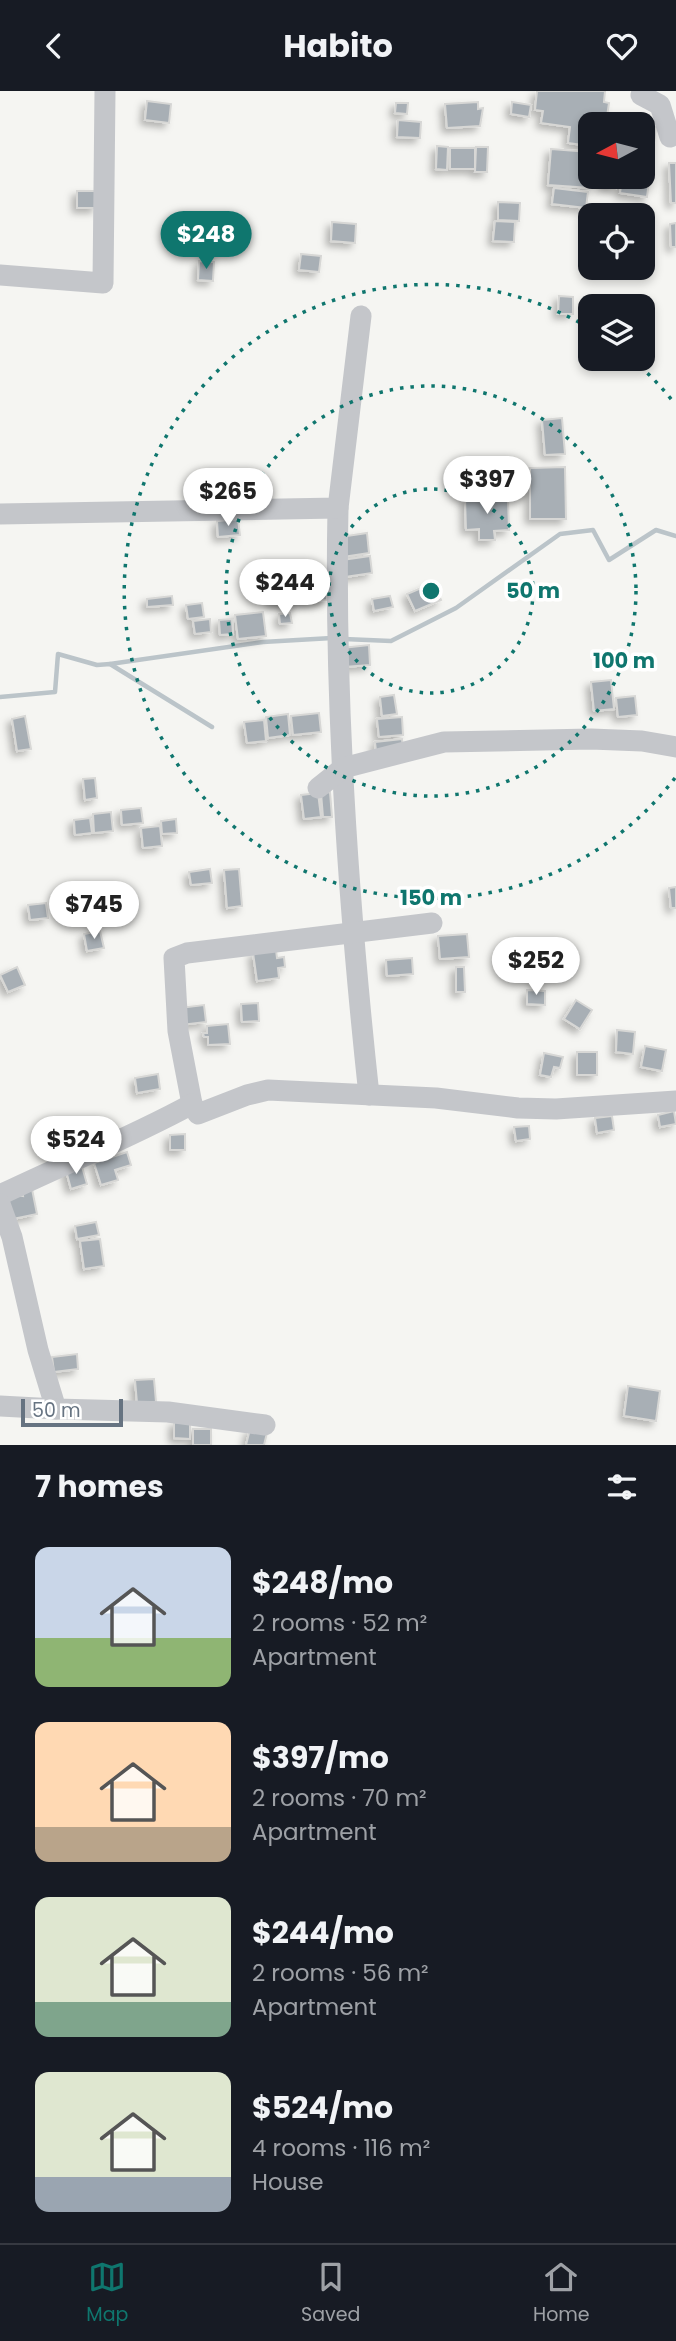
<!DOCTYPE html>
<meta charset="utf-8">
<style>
:root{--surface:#171b24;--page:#20242c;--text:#f1f3f6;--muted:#9ea1a6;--line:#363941;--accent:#0f766e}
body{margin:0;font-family:Poppins,sans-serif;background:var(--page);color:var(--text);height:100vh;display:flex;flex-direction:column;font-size:26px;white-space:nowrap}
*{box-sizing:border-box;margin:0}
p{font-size:23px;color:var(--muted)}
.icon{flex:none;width:38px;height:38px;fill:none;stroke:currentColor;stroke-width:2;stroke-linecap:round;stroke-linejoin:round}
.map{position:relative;height:1354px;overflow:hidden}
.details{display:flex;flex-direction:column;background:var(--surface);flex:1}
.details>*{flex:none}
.needle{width:46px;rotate:263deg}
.fabs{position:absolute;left:578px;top:21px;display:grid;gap:14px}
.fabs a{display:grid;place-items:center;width:77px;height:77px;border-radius:14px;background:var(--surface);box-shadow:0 4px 10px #0003;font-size:35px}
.scale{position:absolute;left:21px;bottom:18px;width:102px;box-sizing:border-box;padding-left:7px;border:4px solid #667381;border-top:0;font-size:19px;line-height:24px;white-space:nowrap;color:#667381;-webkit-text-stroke:5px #fff;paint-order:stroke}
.price{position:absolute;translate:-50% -60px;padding:0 16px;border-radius:24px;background:#fff;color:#222;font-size:23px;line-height:46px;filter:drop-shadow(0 2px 4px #0008)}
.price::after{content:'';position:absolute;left:50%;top:42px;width:21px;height:16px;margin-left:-10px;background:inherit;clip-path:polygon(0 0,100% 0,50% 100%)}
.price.selected{background:var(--accent);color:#fff}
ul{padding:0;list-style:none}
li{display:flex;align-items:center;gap:21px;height:175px;padding:0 35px}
li span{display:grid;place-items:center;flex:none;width:196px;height:140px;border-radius:14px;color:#555}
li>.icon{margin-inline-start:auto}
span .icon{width:84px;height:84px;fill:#fffc;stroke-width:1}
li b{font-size:30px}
h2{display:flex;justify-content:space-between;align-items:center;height:84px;padding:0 35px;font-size:30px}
header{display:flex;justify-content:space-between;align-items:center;height:91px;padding:0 35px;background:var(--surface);font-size:32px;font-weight:700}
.tabs{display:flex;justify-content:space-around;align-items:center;height:98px;border-top:2px solid var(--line);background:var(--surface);font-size:19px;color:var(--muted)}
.tabs a{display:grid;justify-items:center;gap:4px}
.tabs .selected{color:var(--accent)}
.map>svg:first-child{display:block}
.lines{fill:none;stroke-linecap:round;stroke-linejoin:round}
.stream{stroke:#bbc4c9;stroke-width:4.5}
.building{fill:#a8afb5;stroke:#d7d7d5;stroke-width:2;filter:url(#shadow)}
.minor{stroke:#c4c6ca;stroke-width:21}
.ring{fill:none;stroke:#0f766e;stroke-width:3.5;stroke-dasharray:3.5 7}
.centre{fill:#0f766e;stroke:#fff;stroke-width:3.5}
.ring-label{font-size:21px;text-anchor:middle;font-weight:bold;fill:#0f766e;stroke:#fff;stroke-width:7;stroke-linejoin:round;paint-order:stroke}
</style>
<header><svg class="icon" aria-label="back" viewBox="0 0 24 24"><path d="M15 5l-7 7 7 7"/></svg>Habito<svg class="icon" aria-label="heart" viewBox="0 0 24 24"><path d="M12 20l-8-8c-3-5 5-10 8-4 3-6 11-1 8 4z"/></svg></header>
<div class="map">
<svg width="676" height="1354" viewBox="0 0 676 1354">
<defs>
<filter id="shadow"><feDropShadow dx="-4.5" dy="4.5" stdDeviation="3.5" flood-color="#0004"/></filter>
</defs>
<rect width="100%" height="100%" fill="#f5f5f2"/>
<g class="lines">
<g class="stream">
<path d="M 344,548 L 391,550 L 456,517 L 560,443 L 593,439 L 609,469 L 656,439 L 676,445"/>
<path d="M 110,573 L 263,551 L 332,547"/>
<path d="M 0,606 L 55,601 L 58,563 L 97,574 L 110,573 L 212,636"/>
</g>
</g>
<g class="building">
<path d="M 537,0 L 605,0 L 604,11 L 609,12 L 606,33 L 590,33 L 590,55 L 568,52 L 570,36 L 541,32 L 543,20 L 535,19 Z"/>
<path d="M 147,10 L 171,13 L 169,32 L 145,29 Z"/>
<path d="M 478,11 L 478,18 L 483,17 L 480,35 L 447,37 L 445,13 Z"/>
<path d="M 512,11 L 531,14 L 529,26 L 511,23 Z"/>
<path d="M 396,12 L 408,12 L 407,23 L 395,22 Z"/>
<path d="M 398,29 L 421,31 L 420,47 L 397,46 Z"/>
<path d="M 642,34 L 656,36 L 647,106 L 620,102 L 622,87 L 642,86 Z"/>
<path d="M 437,55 L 448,56 L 447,79 L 436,78 Z"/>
<path d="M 476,56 L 488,56 L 487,81 L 475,81 Z"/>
<rect x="450" y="57" width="25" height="21"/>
<path d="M 551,58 L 590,61 L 591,97 L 548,94 Z"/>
<path d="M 669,72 L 676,72 L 676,112 L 671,112 Z"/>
<path d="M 604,86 L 617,88 L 616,97 L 602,94 Z"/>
<path d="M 554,97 L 588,101 L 586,117 L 552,113 Z"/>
<rect x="77" y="100" width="19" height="17"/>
<path d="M 498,111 L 520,112 L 519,130 L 498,129 Z"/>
<path d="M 495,130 L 515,131 L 514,151 L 493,150 Z"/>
<path d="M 332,131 L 356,133 L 355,152 L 331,150 Z"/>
<path d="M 676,132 L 676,156 L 671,156 L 670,133 Z"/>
<path d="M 301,163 L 321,165 L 319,181 L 299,179 Z"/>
<path d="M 199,170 L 214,171 L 213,190 L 198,189 Z"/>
<path d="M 559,205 L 573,206 L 573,223 L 558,223 Z"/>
<path d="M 562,327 L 565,363 L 545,364 L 542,329 Z"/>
<path d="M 565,376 L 566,428 L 530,428 L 530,377 Z"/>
<path d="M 508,407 L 509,439 L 494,440 L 495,449 L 479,449 L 479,438 L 466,439 L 465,408 Z"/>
<path d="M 238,428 L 240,444 L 218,446 L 217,430 Z"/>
<path d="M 367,442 L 369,462 L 343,466 L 340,446 Z"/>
<path d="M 370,465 L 372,482 L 345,486 L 342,469 Z"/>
<path d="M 326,491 L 327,509 L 302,511 L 301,493 Z"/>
<path d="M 433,492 L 441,509 L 415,520 L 407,503 Z"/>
<path d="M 298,495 L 299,511 L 272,513 L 271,497 Z"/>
<path d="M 172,505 L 173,514 L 147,516 L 147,508 Z"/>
<path d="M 390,505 L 393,516 L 374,520 L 372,508 Z"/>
<path d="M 202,512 L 204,526 L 188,528 L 186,514 Z"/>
<path d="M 263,521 L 266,545 L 238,548 L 235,524 Z"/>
<path d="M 290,522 L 292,532 L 280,533 L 279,523 Z"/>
<path d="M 210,528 L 211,541 L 195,543 L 193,530 Z"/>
<path d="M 232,528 L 233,543 L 220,544 L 219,529 Z"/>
<path d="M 369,554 L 370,574 L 344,576 L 342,557 Z"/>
<path d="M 611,589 L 614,618 L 594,620 L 591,591 Z"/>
<path d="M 394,604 L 397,623 L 382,625 L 380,606 Z"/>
<path d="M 635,605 L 637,624 L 618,626 L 616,607 Z"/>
<path d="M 319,622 L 321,641 L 293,644 L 291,625 Z"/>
<path d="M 288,623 L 290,644 L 268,647 L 266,626 Z"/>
<path d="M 25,625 L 31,658 L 17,660 L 12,628 Z"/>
<path d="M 402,626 L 403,644 L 379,646 L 377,628 Z"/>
<path d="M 264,629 L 266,650 L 247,652 L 244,631 Z"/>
<path d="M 402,648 L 403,657 L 376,660 L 375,651 Z"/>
<path d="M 95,687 L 97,707 L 85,709 L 83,688 Z"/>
<path d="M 330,701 L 332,726 L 323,726 L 321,702 Z"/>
<path d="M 318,702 L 321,726 L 304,728 L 301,704 Z"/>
<path d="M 141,717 L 143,732 L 122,734 L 121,719 Z"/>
<path d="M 111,721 L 113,740 L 94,742 L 93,723 Z"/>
<path d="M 90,727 L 92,742 L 75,744 L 74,729 Z"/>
<path d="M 176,728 L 177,742 L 162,743 L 161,730 Z"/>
<path d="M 160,735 L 162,755 L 143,757 L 141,737 Z"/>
<path d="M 210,778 L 212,792 L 191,794 L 189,781 Z"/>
<path d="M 239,778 L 242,815 L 227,817 L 224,779 Z"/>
<path d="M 676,796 L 676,817 L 671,817 L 669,797 Z"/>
<path d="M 46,812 L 48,827 L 30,829 L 28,814 Z"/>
<path d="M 100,840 L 104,857 L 87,860 L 84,843 Z"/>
<path d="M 467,843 L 469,866 L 440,868 L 438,845 Z"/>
<path d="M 276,859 L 277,867 L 284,866 L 285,876 L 278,877 L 279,887 L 257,890 L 253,862 Z"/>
<path d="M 412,867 L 413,883 L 387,885 L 386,869 Z"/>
<path d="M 17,876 L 25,894 L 8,901 L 0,884 Z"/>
<path d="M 456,876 L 464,876 L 465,901 L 456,901 Z"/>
<path d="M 527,899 L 545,900 L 545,914 L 527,913 Z"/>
<path d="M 576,909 L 592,919 L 580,938 L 564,928 Z"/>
<path d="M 258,912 L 259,930 L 242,931 L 241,913 Z"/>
<path d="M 204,914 L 206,931 L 181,934 L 179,917 Z"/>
<path d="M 228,933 L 230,953 L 208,954 L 208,946 L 204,946 L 203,942 L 207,942 L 207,935 Z"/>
<path d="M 617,939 L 635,941 L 633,963 L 616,961 Z"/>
<path d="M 645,955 L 666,959 L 662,980 L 641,976 Z"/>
<rect x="577" y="961" width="20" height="23"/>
<path d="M 544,962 L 563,966 L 560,977 L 554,976 L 551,986 L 540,984 Z"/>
<path d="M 158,983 L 160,998 L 137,1002 L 135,987 Z"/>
<path d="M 674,1020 L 676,1033 L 660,1036 L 658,1024 Z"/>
<path d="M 612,1025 L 614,1039 L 597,1042 L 595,1027 Z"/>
<path d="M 529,1035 L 530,1048 L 516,1050 L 514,1036 Z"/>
<path d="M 185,1043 L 185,1059 L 170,1059 L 170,1044 Z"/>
<path d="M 127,1061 L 131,1074 L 115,1079 L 118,1089 L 101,1094 L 94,1072 Z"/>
<path d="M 81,1072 L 87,1093 L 71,1098 L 65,1076 Z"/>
<path d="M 32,1098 L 37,1123 L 13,1128 L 7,1103 L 23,1105 L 22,1100 Z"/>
<path d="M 96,1131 L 99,1144 L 77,1148 L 75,1135 Z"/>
<path d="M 100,1148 L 104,1175 L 84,1178 L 80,1150 Z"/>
<path d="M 77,1263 L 78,1278 L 54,1281 L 52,1266 Z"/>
<path d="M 154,1288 L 156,1311 L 137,1312 L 135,1289 Z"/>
<path d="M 628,1295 L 660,1300 L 656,1330 L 624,1325 Z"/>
<path d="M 174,1331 L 190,1332 L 190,1348 L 174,1347 Z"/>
<rect x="193" y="1338" width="18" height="16"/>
<path d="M 250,1338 L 267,1342 L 264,1354 L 246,1354 Z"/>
</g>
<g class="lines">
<g class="minor">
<path d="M 641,4 L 660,14 L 670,46"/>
<path d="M 0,184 L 103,192 L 105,0"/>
<path d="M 338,417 C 334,613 348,810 369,1004"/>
<path d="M 0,423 L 338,417 L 361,225"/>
<path d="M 318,697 L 343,677 L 444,651 L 591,648 L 642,650 L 676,656"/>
<path d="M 192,1013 L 178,940 L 174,867 L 187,862 L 432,832"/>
<path d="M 0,1104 C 64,1073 130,1047 192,1013 L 198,1023 L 247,1004 L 268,999 L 436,1007 L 518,1017 L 556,1018 L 676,1010"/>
<path d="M 0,1113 L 12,1146 L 38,1259 L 56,1318 L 168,1321 L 265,1334"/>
<path d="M 0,1315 L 56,1318"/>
</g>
</g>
<g class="ring">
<circle cx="431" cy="500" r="102"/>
<circle cx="431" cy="500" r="205"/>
<path d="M675 687A307 307 0 1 1 589 237M632 268A307 307 0 0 1 675 313"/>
</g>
<circle cx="431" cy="500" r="10" class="centre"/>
<g class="ring-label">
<text x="533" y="507">50 m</text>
<text x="624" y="577">100 m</text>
<text x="431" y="814">150 m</text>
</g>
</svg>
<div class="fabs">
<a><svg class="needle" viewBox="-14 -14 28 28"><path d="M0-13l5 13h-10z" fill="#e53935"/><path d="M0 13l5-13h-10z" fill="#9ea1a6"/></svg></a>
<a><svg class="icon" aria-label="locate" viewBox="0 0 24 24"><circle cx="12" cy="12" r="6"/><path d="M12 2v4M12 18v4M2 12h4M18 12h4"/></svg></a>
<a><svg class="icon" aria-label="layers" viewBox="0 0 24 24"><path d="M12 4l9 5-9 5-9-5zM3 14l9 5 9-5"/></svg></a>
</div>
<div class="scale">50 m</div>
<b class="price selected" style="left:206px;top:180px">$248</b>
<b class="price" style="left:487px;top:425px">$397</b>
<b class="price" style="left:228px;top:437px">$265</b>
<b class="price" style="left:285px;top:528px">$244</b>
<b class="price" style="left:94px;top:850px">$745</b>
<b class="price" style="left:536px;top:906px">$252</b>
<b class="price" style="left:76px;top:1085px">$524</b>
</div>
<section class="details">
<h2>7 homes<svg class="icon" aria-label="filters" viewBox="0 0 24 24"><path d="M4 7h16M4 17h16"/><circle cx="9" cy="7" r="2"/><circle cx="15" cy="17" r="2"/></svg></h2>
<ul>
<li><span style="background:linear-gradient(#c9d6e8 65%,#8fb573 0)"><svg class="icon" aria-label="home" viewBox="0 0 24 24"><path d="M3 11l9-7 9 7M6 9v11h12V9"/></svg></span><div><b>$248/mo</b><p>2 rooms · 52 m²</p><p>Apartment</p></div></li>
<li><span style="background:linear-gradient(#ffd9b3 75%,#b9a48a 0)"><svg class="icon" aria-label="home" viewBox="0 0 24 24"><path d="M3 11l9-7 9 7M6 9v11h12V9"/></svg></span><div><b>$397/mo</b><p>2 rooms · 70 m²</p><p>Apartment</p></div></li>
<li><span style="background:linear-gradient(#dfe7d0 75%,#7fa58c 0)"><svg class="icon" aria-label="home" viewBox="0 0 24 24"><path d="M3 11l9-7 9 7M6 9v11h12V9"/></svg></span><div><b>$244/mo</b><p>2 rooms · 56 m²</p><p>Apartment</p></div></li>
<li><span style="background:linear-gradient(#dfe7d0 75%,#9aa5b1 0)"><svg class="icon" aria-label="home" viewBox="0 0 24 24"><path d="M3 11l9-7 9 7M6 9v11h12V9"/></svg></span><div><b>$524/mo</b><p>4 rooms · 116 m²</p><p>House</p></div></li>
</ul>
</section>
<nav class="tabs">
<a class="selected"><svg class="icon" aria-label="map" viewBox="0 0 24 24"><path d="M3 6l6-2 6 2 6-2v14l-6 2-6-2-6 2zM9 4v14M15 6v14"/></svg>Map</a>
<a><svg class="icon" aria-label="saved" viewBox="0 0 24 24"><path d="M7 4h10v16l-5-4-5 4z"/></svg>Saved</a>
<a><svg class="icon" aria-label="home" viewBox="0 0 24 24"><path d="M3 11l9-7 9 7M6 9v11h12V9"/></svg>Home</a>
</nav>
